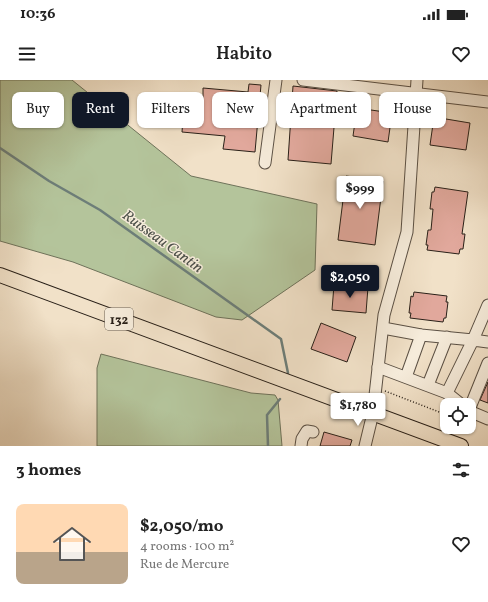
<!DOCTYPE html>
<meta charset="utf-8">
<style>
:root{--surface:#fff;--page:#f2f2f2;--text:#222;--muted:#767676;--line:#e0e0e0;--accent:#111827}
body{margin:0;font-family:Vollkorn,serif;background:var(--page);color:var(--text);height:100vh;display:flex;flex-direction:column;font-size:15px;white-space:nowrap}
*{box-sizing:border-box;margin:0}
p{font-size:13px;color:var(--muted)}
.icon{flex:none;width:22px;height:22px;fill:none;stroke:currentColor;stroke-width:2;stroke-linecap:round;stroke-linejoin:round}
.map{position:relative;height:366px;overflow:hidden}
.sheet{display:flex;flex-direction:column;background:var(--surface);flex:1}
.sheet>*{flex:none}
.guide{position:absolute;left:12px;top:12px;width:464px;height:36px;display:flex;gap:8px}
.controls{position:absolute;left:440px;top:318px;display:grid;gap:8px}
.controls a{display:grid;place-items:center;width:36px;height:36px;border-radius:8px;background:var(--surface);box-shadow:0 1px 3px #0004;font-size:20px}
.price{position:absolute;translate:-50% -34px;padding:0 9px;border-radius:4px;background:#fff;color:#222;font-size:13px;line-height:26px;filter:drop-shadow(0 1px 2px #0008)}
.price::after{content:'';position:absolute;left:50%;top:24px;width:12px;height:9px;margin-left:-6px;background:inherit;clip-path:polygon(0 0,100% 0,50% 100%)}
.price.selected{background:var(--accent);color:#fff}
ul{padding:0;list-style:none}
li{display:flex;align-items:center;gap:12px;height:100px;padding:0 16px}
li+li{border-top:1px solid var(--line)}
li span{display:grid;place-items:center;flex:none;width:112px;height:80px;border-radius:8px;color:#555}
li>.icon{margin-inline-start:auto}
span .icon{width:48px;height:48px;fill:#fffc;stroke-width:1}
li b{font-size:17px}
h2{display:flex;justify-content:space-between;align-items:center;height:48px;padding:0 16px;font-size:17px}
.chip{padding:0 14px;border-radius:8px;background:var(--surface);box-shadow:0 1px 3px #0004;font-size:14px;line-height:36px}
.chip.selected{background:var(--accent);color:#fff}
.status{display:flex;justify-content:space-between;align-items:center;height:28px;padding:0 20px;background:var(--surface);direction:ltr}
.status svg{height:11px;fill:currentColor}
header{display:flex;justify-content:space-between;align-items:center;height:52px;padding:0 16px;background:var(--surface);font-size:18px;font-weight:600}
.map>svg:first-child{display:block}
.green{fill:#b4c49b;stroke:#6e725a}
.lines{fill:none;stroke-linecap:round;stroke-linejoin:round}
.stream{stroke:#6d7e79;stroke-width:2.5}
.building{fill:#e1a89c;stroke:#292018}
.minor-casing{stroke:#5b5044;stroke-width:13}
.major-casing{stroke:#292018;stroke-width:16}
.path{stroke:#292018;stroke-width:1.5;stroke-dasharray:1 2;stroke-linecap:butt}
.minor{stroke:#f6ecdb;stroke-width:11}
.major{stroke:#f1e1c8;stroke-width:14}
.labels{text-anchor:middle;stroke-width:3;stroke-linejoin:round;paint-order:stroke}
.shield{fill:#f6ecdb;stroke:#665d52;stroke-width:1}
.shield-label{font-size:13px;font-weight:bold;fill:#292018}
.water-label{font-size:15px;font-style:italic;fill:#4b4f49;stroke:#f6ecdb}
</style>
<div class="status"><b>10:36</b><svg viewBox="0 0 49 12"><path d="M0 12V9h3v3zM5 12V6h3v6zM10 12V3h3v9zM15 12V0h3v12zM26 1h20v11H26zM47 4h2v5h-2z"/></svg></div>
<header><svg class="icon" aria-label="menu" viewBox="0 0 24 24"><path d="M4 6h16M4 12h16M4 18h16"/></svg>Habito<svg class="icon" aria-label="heart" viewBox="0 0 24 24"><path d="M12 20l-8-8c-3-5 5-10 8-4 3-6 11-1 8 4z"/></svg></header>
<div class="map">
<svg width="488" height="366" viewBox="0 0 488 366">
<rect width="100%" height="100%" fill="#f1e1c8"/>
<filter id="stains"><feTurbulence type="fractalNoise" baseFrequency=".005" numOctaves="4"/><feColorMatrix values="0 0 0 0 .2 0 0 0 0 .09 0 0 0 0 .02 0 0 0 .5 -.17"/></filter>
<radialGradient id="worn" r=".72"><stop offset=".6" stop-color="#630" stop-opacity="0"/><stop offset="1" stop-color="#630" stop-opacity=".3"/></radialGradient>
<g class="green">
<path d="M 0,0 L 72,0 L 191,96 L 317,124 L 315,190 L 242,240 L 216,237 L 73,182 L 0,161 Z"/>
<path d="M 101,274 L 251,313 L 275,315 L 278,320 L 282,366 L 97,366 L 97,288 Z"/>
</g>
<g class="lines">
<g class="stream">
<path d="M 0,68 L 49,101 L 100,130 L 281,259 L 288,293"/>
<path d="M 268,366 L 267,335 L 280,319"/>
</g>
</g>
<g class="building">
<path d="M 249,4 L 261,5 L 255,72 L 223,69 L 225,56 L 182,52 L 184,24 L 203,18 L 203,8 L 248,12 Z"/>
<path d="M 293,6 L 337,11 L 331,84 L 288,80 Z"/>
<path d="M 357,28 L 392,33 L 388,62 L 353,56 Z"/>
<path d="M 434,37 L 470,43 L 466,70 L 430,65 Z"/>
<path d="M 346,96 L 383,101 L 375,165 L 338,160 Z"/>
<path d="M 435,107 L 468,112 L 462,154 L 465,154 L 463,169 L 460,169 L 459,174 L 427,170 L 428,165 L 426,165 L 428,150 L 431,150 L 433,129 L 430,129 L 432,112 L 434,112 Z"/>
<path d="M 334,205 L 368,207 L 366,233 L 332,230 Z"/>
<path d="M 414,212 L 447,216 L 446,222 L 448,222 L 446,238 L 444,238 L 443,242 L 410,238 L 411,233 L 409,233 L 411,216 L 413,217 Z"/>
<path d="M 321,243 L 356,257 L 347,282 L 311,269 Z"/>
<path d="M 488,302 L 488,323 L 480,320 Z"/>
<path d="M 324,352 L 352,360 L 350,366 L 320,366 Z"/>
</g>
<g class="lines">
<defs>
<g id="minor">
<path d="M 303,0 L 488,22"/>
<path d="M 265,83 L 276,0"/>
<path d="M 383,248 L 421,255 L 473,260 L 488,225"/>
<path d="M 378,287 L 447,313 L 473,260 L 488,262"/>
<path d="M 406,297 L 421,255"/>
<path d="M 428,305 L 447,257"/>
<path d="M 447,313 L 462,325"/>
<path d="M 469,330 L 488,283"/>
<path d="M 469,331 L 488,339"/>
<path d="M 301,366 L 302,359 L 307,351 L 313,352"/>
<path d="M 365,366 L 373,333 L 384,235 L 407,152 L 417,0"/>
</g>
<path id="major" d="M 0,195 L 461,366"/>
</defs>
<use href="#minor" class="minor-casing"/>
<use href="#major" class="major-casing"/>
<g class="path">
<path d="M 385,311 L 447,335"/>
<path d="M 469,343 L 477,346"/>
</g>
<use href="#minor" class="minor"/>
<use href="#major" class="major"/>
</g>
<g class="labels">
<rect class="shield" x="105" y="228" width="28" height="22" rx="3"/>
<g class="shield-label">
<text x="119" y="244">132</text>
</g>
<g class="water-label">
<text transform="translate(163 161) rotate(36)" y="5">Ruisseau Cantin</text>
</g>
</g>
<rect width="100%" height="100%" filter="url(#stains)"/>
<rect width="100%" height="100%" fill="url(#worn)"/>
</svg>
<div class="controls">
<a><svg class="icon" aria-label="locate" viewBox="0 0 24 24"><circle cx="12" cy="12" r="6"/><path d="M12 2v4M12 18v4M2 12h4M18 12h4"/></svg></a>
</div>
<b class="price" style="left:360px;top:130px">$999</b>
<b class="price selected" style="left:350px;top:219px">$2,050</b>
<b class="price" style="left:358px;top:347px">$1,780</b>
<div class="guide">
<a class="chip">Buy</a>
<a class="chip selected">Rent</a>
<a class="chip">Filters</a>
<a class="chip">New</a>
<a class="chip">Apartment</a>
<a class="chip">House</a>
</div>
</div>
<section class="sheet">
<h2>3 homes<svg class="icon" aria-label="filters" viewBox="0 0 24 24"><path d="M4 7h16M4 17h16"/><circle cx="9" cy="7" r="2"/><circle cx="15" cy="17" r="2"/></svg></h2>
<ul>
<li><span style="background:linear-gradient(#ffd9b3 60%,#b9a48a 0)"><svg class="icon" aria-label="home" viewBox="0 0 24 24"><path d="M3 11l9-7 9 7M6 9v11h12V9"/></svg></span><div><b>$2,050/mo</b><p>4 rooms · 100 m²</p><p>Rue de Mercure</p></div><svg class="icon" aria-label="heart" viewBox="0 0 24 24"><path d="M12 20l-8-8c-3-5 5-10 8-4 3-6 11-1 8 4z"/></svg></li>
</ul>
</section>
